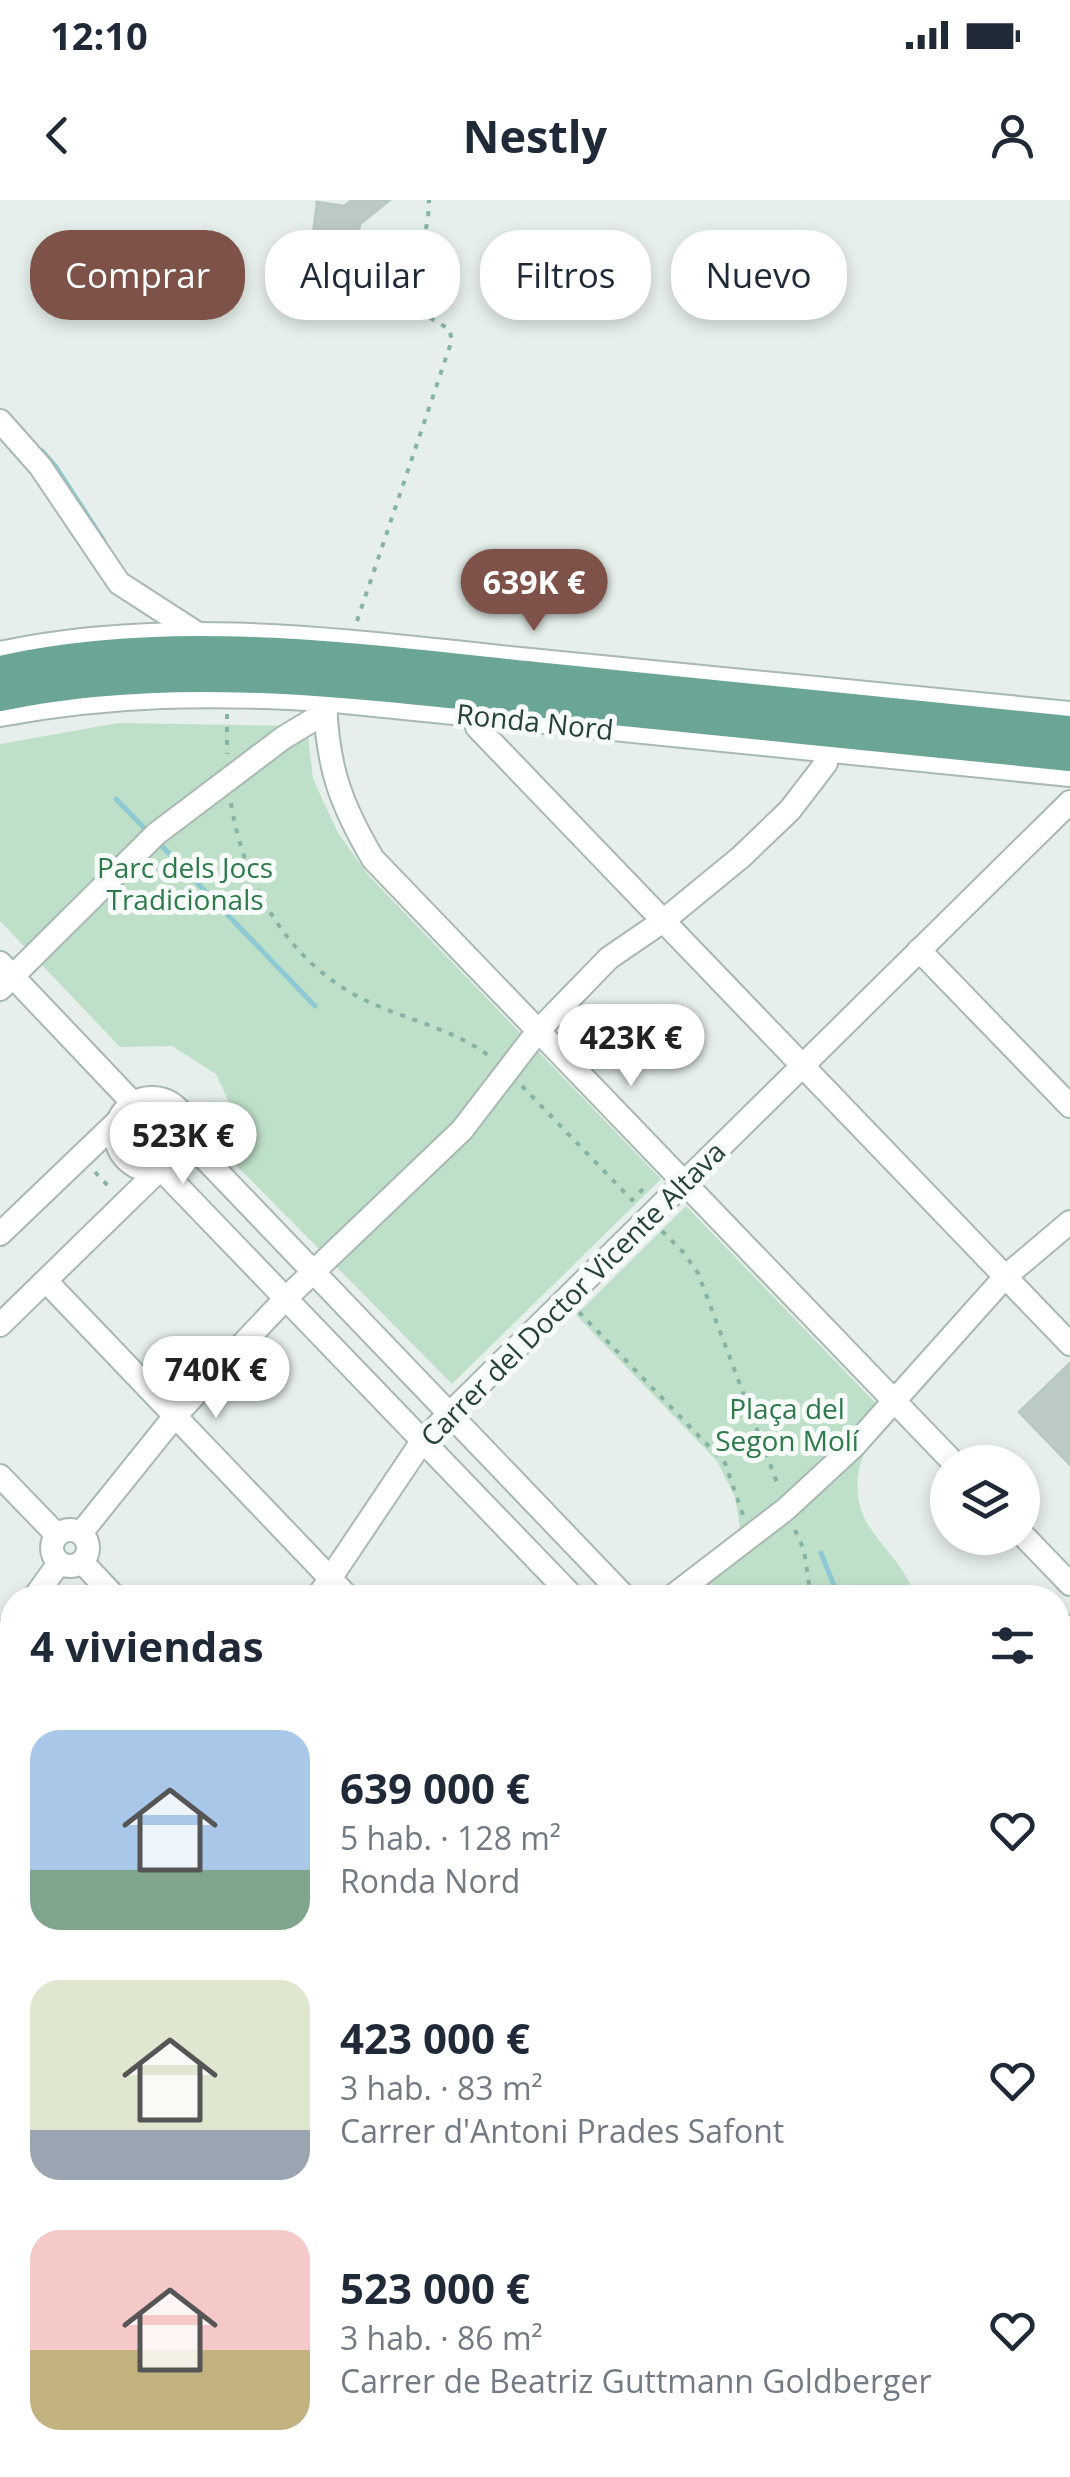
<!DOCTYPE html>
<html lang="es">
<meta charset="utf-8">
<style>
:root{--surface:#fff;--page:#f6f6f7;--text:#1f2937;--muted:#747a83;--accent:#7f5249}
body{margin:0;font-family:"Open Sans",sans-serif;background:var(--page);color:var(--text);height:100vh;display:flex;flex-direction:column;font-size:38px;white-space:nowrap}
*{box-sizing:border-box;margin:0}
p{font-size:32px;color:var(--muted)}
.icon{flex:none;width:55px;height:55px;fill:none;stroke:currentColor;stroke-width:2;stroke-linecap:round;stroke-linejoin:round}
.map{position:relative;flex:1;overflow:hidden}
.panel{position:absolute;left:0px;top:1385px;width:1070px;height:892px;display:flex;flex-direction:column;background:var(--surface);border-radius:40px 40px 0 0;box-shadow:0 5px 15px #0003}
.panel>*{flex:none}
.banner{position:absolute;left:30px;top:30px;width:1010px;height:90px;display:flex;gap:20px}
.tools{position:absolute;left:930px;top:1245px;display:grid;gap:20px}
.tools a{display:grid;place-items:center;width:110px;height:110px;border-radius:50%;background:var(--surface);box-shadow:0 5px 15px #0003;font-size:50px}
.price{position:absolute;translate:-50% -85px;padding:0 22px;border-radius:35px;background:#fff;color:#222;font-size:32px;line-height:65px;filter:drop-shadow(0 2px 5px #0008)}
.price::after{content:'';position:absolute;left:50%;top:60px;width:30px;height:22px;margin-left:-15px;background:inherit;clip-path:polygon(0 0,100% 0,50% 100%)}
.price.selected{background:var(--accent);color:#fff}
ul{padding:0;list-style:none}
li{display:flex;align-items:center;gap:30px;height:250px;padding:0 30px}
li span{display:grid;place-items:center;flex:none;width:280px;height:200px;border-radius:30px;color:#555}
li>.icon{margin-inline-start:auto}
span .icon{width:120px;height:120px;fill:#fffc;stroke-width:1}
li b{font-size:42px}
h2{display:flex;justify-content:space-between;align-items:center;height:120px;padding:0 30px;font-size:42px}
.tag{padding:0 35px;border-radius:40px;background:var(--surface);box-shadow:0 5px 15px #0003;font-size:35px;line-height:90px}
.tag.selected{background:var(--accent);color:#fff}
.status{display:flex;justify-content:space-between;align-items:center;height:70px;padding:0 50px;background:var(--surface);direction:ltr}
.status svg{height:28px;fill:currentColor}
header{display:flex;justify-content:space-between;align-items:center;height:130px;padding:0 30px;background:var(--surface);font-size:45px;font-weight:700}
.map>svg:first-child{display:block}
.built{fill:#d4dfda}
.green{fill:#bfe0c8}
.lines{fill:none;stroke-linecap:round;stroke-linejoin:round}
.stream{stroke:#8ec9d4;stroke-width:5}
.building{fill:#bbcac4;stroke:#b8c9c2;stroke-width:2.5}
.minor-casing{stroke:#a8b8b2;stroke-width:26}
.major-casing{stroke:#c2cac8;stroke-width:34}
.path{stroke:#86b3a5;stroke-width:4;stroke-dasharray:5 8;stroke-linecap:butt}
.minor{stroke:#fff;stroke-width:22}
.major{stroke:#6aa596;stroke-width:30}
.labels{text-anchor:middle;stroke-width:10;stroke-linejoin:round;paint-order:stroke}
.street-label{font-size:28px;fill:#24423a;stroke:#f7fbf9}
.park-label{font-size:28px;fill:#2d7a4b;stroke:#f7fbf9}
</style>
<div class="status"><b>12:10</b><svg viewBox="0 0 49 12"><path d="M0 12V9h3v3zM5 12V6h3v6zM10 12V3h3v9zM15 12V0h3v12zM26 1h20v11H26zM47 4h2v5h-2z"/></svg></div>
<header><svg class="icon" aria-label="back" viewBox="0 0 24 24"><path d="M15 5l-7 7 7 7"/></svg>Nestly<svg class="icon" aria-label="person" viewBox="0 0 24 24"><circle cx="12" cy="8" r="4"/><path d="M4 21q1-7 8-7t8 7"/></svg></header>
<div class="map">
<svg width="1070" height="2277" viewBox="0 0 1070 2277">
<rect width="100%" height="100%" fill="#e6efeb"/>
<path class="built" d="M 508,2265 L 809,2265 L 796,2277 L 519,2277 Z"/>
<g class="green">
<path d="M 118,523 L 307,526 L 313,579 L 338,633 L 368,675 L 661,979 L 452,1184 L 235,964 L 237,920 L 216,874 L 172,846 L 120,847 L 0,721 L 0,544 Z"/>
<path d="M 686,1006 L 888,1216 C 861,1246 846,1287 868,1325 C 885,1351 906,1367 915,1397 L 658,1397 L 741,1334 L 735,1297 L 717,1261 L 576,1115 Z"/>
<path d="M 1070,1496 L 1070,1615 L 1058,1627 L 1058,1508 Z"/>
<path d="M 1070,2095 L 1070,2256 L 1059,2263 L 1055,2277 L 989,2277 L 986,2265 L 1058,2265 L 1058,2107 Z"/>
<path d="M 889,2265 L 957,2265 L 959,2277 L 876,2277 Z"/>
</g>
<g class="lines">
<g class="stream">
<path d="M 42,251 L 56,267 L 104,341"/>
<path d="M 116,599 L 149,633"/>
<path d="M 157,641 L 315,806"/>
<path d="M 821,1353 L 839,1398"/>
</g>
</g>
<g class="building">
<path d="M 352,0 L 390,0 L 360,24 L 355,53 L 312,42 L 317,2 L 344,6 Z"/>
<path d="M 1070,1163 L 1070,1265 L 1019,1212 Z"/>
</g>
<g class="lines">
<defs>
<g id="minor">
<path d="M 0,221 L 40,266 L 119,383 L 198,434"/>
<path d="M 0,453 C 172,416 347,441 520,459 C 703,477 887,495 1070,513"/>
<path d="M 325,500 C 327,566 340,603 373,659 L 953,1262"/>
<path d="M 0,515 C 112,494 212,493 325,500 L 1070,575"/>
<path d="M 476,516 L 477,527 L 1070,1144"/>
<path d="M 919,750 L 1070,906"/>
<path d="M 0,763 L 133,903"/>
<path d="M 0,789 L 156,634 L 283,538 L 326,512"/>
<circle cx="152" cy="934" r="36"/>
<path d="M 188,941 L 626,1398"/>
<path d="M 161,969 L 574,1398"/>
<path d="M 0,1034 L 118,921"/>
<path d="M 46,1081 L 349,1398"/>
<path d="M 0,1125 L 159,970"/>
<path d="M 0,1276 L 57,1335"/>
<circle cx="70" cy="1348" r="18"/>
<path d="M 81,1333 L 175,1216 L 286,1098 L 462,930 L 538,831 L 609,758 L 663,721 L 741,657 L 790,610 L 826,563"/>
<path d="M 1022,1334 L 1070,1384"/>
<path d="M 82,1362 L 116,1398"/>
<path d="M 34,1398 L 59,1363"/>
<path d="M 317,1398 L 423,1240 L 1070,602"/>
<path d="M 670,1398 L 786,1309 L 853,1247 L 1005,1077 L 1070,1022"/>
<path d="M 1058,1438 L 1070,1427"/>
<path d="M 0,1439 L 12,1425"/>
<path d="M 1058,1469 L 1070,1457"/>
<path d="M 0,1517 L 12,1530"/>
<path d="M 1068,1624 L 1070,1626"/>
<path d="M 0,1760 L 12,1773"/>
<path d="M 0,1844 L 12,1826"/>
<path d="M 1058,1871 L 1070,1885"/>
<path d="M 0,1885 L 12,1867"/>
<path d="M 1058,2071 L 1070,2059"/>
<path d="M 0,2112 L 12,2119"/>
<path d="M 0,2173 L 12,2155"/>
<path d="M 0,2213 L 12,2219"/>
<path d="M 439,2265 L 450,2277"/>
<path d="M 479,2265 L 490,2277"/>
<path d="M 974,2265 L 977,2277"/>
<path d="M 211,2277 L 222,2265"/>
<path d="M 251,2277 L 262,2265"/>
<path d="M 837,2277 L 850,2265"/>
</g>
<g id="major">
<path d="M 0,471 C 175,432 359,459 535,477 C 713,495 892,513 1070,531"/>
<path d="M 0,496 C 177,459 357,484 535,502 C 713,520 892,538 1070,556"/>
</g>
</defs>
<use href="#minor" class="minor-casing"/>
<use href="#major" class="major-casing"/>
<g class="path">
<path d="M 357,421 L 452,140 L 449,129 L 420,112 L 411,99 L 428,19 L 429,0"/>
<path d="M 227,514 L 227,554"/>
<path d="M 231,603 C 244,686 290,766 369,802 C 410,821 457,830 493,859"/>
<path d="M 522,886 L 632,1000 L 644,988 L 648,992"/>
<path d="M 95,972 L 112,990"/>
<path d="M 662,1031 L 683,1052 L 698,1073 L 779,1288"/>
<path d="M 579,1112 L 725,1263 L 743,1315"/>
<path d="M 795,1330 L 804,1350 L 811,1398"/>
<path d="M 1058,1573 L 1070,1561"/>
<path d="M 1058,2203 L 1070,2191"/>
<path d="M 1058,2259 L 1070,2248"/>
<path d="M 994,2266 L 1017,2277"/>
<path d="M 1049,2277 L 1053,2265"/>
</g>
<use href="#minor" class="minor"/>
<use href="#major" class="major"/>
</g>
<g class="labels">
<g class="street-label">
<text transform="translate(535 522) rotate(6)" y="10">Ronda Nord</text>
<text transform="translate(573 1094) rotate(-45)" y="10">Carrer del Doctor Vicente Altava</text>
</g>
<g class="park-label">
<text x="185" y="678">Parc dels Jocs<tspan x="185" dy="32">Tradicionals</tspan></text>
<text x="787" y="1219">Plaça del<tspan x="787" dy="32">Segon Molí</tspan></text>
</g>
</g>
</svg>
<div class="tools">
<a><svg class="icon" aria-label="layers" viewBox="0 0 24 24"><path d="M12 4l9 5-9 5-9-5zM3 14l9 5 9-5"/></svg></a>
</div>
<b class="price selected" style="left:534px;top:434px">639K €</b>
<b class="price" style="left:631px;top:889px">423K €</b>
<b class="price" style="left:183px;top:987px">523K €</b>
<b class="price" style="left:216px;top:1221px">740K €</b>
<div class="banner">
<a class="tag selected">Comprar</a>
<a class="tag">Alquilar</a>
<a class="tag">Filtros</a>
<a class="tag">Nuevo</a>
</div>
<section class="panel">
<h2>4 viviendas<svg class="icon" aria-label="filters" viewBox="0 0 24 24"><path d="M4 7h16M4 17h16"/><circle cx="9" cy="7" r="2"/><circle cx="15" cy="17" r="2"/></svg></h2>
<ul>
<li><span style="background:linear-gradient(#a9c7e8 70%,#7fa58c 0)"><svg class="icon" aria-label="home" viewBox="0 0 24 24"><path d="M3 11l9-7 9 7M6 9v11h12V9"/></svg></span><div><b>639 000 €</b><p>5 hab. · 128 m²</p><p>Ronda Nord</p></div><svg class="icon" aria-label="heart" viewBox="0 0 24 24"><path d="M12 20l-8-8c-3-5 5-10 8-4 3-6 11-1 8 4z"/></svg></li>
<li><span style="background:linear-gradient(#dfe7d0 75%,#9aa5b1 0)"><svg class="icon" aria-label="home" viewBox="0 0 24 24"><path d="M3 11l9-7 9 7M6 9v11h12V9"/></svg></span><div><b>423 000 €</b><p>3 hab. · 83 m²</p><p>Carrer d'Antoni Prades Safont</p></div><svg class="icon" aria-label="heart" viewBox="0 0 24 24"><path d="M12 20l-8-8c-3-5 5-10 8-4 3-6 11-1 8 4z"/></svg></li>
<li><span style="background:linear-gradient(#f6c9c9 60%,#c2b280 0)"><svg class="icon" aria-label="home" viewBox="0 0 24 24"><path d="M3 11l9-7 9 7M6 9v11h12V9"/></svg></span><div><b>523 000 €</b><p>3 hab. · 86 m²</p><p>Carrer de Beatriz Guttmann Goldberger</p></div><svg class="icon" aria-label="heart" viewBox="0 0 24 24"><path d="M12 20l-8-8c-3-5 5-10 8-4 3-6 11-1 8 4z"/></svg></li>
</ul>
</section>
</div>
